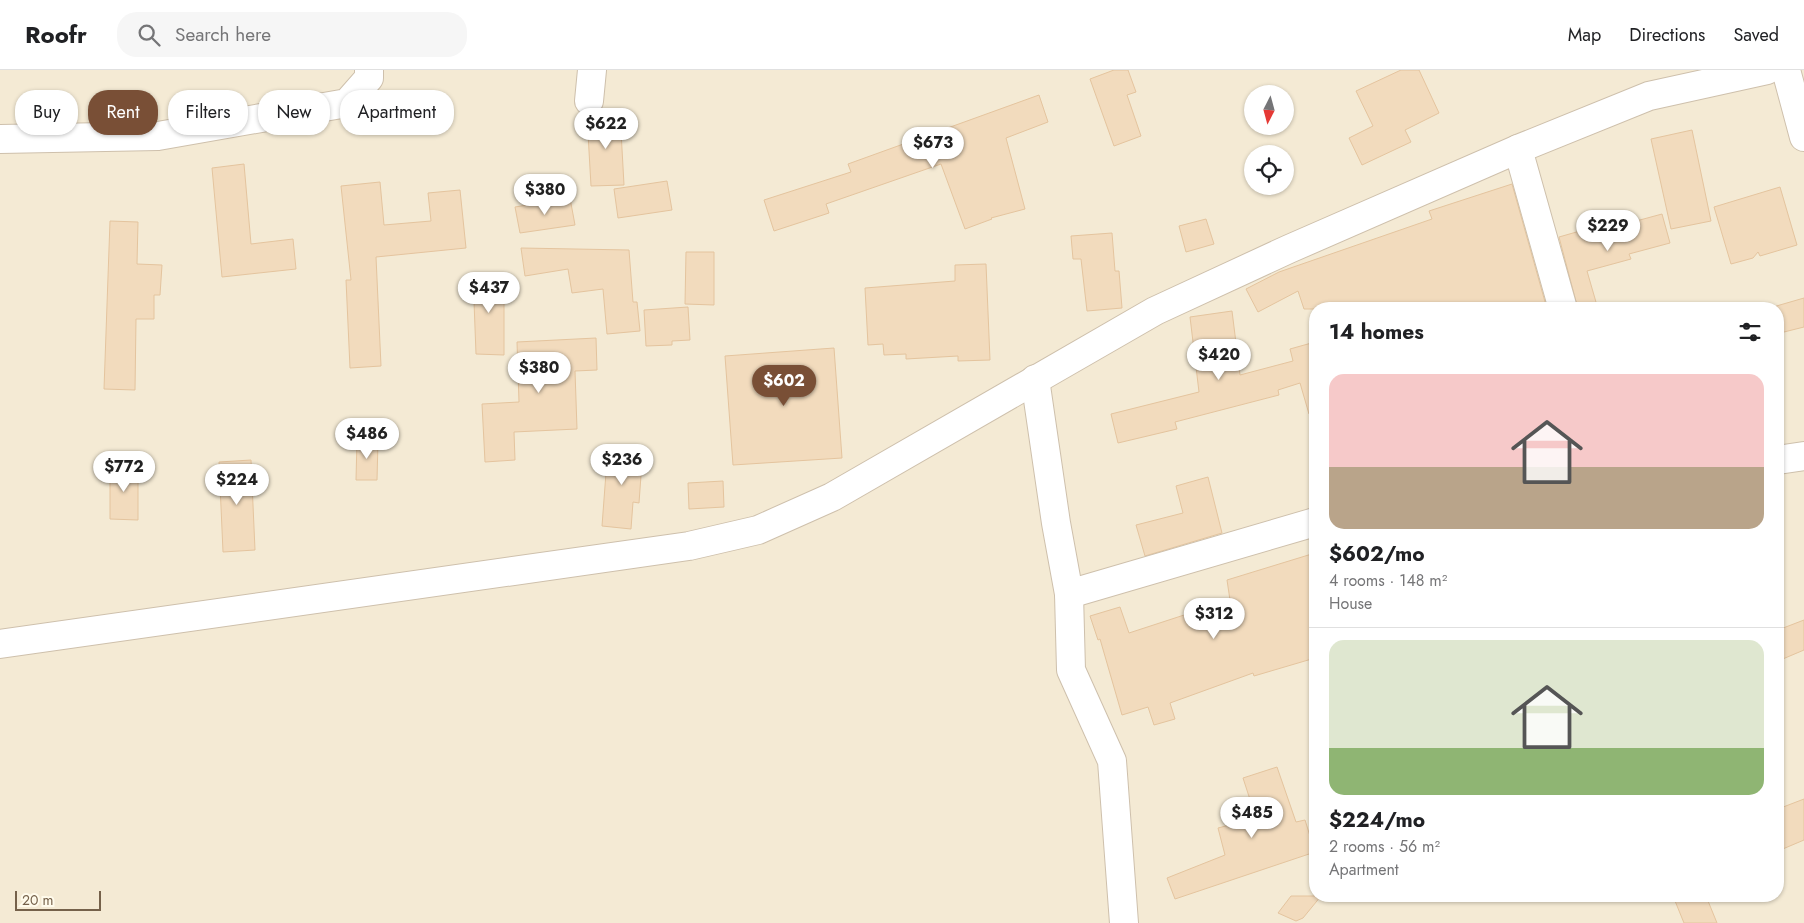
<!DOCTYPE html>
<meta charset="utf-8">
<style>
:root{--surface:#fff;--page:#f6f6f6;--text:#202124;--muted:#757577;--line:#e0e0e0;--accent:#794f36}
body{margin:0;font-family:Jost,sans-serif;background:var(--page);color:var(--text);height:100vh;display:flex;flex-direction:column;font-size:19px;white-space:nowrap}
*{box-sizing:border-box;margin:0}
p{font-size:16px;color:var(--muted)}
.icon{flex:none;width:28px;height:28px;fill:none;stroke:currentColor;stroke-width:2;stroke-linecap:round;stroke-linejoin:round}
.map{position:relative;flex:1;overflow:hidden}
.details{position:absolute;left:1309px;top:232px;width:475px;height:600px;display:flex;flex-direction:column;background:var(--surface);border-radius:20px;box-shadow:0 1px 4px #0004}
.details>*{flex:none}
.banner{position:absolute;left:15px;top:20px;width:475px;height:45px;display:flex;gap:10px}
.needle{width:32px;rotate:186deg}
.controls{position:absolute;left:1244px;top:15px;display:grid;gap:10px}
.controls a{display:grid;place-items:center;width:50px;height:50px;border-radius:50%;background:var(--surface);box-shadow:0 1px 4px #0004;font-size:25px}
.scale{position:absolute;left:15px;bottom:12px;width:86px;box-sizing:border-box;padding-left:5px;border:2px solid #75614a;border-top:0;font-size:14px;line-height:18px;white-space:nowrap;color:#75614a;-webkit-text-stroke:4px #fffbec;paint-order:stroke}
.price{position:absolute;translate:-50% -42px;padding:0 11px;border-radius:18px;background:#fff;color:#222;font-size:16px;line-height:32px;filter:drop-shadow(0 1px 2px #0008)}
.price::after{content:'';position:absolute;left:50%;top:30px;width:15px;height:11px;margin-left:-8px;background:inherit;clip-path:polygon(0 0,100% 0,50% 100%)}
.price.selected{background:var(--accent);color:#fff}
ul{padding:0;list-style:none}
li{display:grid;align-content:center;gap:10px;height:265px;padding:0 20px}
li+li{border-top:1px solid var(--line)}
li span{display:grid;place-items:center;height:155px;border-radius:15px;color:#555}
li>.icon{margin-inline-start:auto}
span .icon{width:90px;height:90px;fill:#fffc;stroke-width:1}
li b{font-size:21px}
h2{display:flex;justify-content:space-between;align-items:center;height:60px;padding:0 20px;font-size:21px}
.tag{padding:0 18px;border-radius:20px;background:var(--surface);box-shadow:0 1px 4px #0004;font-size:18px;line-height:45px}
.tag.selected{background:var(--accent);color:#fff}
header{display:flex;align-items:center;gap:30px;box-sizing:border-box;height:70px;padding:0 25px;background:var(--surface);border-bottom:1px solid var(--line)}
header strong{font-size:24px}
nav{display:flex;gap:28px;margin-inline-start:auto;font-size:18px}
.search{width:350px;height:45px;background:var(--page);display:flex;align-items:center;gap:12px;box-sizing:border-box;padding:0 18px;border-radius:20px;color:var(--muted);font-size:19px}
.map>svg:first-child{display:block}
.residential{fill:#f4ead4;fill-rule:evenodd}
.building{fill:#f2dbbd;stroke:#e4c49e}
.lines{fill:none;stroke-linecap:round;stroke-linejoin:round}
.minor-casing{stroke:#cec0ac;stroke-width:30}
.minor{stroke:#fff;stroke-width:28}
</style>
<header>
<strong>Roofr</strong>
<div class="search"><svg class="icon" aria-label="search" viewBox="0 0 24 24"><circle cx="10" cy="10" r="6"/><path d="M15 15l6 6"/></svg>Search here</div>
<nav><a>Map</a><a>Directions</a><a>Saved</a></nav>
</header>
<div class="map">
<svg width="1804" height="853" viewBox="0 0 1804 853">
<rect width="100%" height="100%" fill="#fcf7e6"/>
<path class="residential" d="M 0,0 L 1804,0 L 1804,853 L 0,853 ZM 1252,24 L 1285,24 L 1285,56 L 1252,56 ZM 1252,84 L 1285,84 L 1285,116 L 1252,116 ZM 1315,239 L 1778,239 L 1778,826 L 1315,826 Z"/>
<g class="building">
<path d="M 1114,0 L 1128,0 L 1136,22 L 1127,25 L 1141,66 L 1114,76 L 1090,9 Z"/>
<path d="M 1401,0 L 1419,0 L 1439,43 L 1405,60 L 1411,72 L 1362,95 L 1349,68 L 1373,56 L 1356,21 Z"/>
<path d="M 1039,25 L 1048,52 L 1006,68 L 1025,139 L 991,148 L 992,149 L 965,159 L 941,94 L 826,134 L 829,143 L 774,161 L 764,130 L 851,102 L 848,94 Z"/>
<path d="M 620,43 L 624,115 L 591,116 L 587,46 Z"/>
<path d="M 1692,60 L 1711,151 L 1671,159 L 1651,69 Z"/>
<path d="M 244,94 L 251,174 L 293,169 L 296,199 L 222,207 L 212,98 Z"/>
<path d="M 667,111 L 672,140 L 618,148 L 614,119 Z"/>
<path d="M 380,112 L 384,155 L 431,151 L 428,123 L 460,120 L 466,178 L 376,187 L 381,296 L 350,298 L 346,210 L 351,210 L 341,116 Z"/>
<path d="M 1512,114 L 1547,239 L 1304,239 L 1298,221 L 1258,242 L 1246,219 L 1279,202 L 1432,149 L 1429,141 Z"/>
<path d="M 1780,117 L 1797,175 L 1760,186 L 1758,182 L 1753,188 L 1731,194 L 1714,137 Z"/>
<path d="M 570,128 L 575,155 L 520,163 L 515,137 Z"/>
<path d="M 1662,144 L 1670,173 L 1629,184 L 1631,189 L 1587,201 L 1598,239 L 1578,239 L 1559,167 L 1580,161 L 1581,166 Z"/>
<path d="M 1206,149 L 1214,174 L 1186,182 L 1179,156 Z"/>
<path d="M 110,151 L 138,152 L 137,194 L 162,195 L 160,225 L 154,225 L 154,249 L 136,249 L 135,320 L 104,319 Z"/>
<path d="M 1112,163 L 1115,201 L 1119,201 L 1122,238 L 1087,241 L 1081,189 L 1073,189 L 1071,166 Z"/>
<path d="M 521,178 L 629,180 L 633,232 L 637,232 L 640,261 L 607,264 L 603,219 L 572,223 L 568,199 L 525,206 Z"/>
<path d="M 686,182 L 714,182 L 714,235 L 685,234 Z"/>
<path d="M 986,194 L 990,290 L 958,291 L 958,286 L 906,289 L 906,284 L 884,285 L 883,274 L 868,275 L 865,218 L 955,211 L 955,195 Z"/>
<path d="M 473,205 L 504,205 L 504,285 L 476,284 Z"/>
<path d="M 1804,228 L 1804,257 L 1780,263 L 1778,239 L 1773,237 Z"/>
<path d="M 688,237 L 690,270 L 672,271 L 672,275 L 646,276 L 644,240 Z"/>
<path d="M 1232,241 L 1240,305 L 1293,291 L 1290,279 L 1315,272 L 1315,343 L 1309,344 L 1300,313 L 1278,320 L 1279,325 L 1175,352 L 1177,359 L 1118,373 L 1111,344 L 1199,322 L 1190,247 Z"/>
<path d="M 596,268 L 597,300 L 575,301 L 577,359 L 514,362 L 515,390 L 485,392 L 482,334 L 519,332 L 517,272 Z"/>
<path d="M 834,278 L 842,388 L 733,395 L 725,286 Z"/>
<path d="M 357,370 L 378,371 L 377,410 L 356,410 Z"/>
<path d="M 608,376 L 643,378 L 639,433 L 633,432 L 631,459 L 602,456 Z"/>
<path d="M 251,390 L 255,480 L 223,482 L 219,392 Z"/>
<path d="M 110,396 L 138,396 L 138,450 L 110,449 Z"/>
<path d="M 1208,407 L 1222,463 L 1145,486 L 1136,455 L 1183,443 L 1176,416 Z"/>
<path d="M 723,411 L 724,437 L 689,439 L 688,413 Z"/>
<path d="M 1315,483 L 1315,588 L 1254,606 L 1253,603 L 1170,633 L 1175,649 L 1154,655 L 1148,637 L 1122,645 L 1100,569 L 1098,570 L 1090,546 L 1120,537 L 1129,563 L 1230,530 L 1227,510 Z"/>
<path d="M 1804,550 L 1804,580 L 1778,591 L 1778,560 Z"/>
<path d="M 1277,697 L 1296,752 L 1305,750 L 1315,782 L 1175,829 L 1167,808 L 1225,785 L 1218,758 L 1256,748 L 1243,708 Z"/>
<path d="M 1804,729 L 1804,770 L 1778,781 L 1778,739 Z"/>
<path d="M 1291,826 L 1321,826 L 1303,848 L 1296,851 L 1278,843 Z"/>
<path d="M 1673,826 L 1706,826 L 1717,853 L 1684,853 Z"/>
</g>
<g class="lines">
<defs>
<g id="minor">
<path d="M 1786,0 L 1804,67"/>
<path d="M 589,31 L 592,0"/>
<path d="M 0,69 L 158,66 L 347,33 L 369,8 L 369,0"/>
<path d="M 1518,79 L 1563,239"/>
<path d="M 1035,309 L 1056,453 L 1069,524 L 1071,600 L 1112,691 L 1124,853"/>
<path d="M 1778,390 L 1804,386"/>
<path d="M 1069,524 L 1315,452"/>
<path d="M 0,574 L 689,476 L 758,460 L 832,427 L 1155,241 L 1289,179 L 1518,79 L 1649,26 L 1767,0"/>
</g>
</defs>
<use href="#minor" class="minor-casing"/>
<use href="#minor" class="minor"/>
</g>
</svg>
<div class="controls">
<a><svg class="needle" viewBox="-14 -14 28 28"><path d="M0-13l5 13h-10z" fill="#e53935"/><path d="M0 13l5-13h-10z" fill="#757577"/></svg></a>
<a><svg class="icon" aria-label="locate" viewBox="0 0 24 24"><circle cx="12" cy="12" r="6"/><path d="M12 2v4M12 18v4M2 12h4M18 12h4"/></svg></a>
</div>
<div class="scale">20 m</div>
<b class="price" style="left:606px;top:80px">$622</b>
<b class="price" style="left:933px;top:99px">$673</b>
<b class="price" style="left:545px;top:146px">$380</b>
<b class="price" style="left:1608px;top:182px">$229</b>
<b class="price" style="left:489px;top:244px">$437</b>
<b class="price" style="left:1219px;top:311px">$420</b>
<b class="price" style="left:539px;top:324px">$380</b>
<b class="price selected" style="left:784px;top:337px">$602</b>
<b class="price" style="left:367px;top:390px">$486</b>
<b class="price" style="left:622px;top:416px">$236</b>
<b class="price" style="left:124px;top:423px">$772</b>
<b class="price" style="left:237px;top:436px">$224</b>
<b class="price" style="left:1214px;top:570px">$312</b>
<b class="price" style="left:1252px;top:769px">$485</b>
<div class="banner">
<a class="tag">Buy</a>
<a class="tag selected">Rent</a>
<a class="tag">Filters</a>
<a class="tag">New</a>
<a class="tag">Apartment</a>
</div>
<section class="details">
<h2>14 homes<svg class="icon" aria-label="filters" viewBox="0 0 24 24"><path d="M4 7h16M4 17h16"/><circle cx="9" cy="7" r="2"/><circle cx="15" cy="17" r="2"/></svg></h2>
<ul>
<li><span style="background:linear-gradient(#f6c9c9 60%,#b9a48a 0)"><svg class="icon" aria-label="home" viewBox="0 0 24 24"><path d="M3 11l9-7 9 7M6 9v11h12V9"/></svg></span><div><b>$602/mo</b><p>4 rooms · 148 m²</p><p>House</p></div></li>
<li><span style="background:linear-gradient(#dfe7d0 70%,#8fb573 0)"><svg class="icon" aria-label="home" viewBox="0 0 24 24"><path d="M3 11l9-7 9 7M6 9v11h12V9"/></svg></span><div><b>$224/mo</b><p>2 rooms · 56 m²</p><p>Apartment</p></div></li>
</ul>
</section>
</div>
